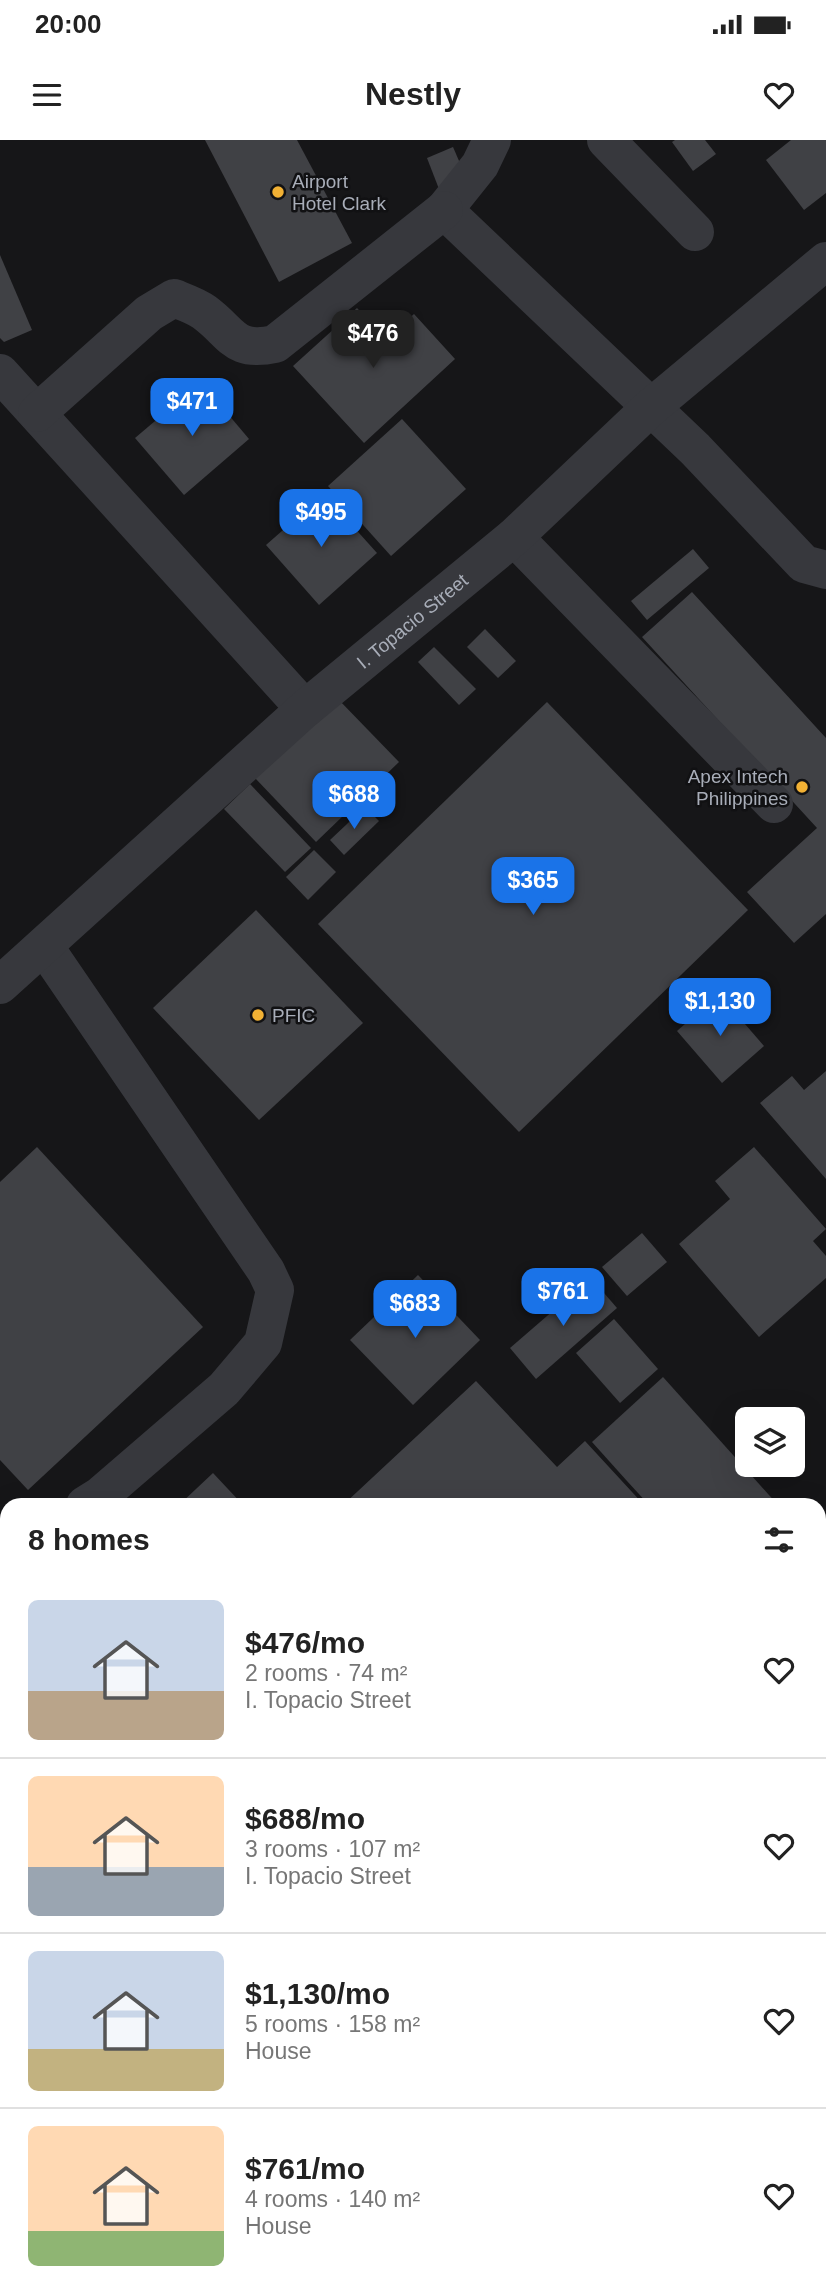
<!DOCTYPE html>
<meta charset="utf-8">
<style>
:root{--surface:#fff;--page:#f2f2f2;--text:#222;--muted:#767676;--line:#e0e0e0;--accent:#1a73e8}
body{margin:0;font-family:Arial,sans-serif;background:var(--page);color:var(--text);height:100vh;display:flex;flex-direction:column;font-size:26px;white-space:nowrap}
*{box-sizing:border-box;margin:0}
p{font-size:23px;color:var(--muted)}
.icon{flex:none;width:38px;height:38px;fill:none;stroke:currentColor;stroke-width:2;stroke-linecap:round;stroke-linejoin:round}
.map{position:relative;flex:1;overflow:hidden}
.drawer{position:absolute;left:0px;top:1358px;width:826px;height:798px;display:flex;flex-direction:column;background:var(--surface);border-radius:21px 21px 0 0;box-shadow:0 7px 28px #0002}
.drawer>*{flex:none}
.buttons{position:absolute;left:735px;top:1267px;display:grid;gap:14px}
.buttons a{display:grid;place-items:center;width:70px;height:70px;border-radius:10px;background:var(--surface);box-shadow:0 7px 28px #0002;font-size:35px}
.price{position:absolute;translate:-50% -60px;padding:0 16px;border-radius:14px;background:var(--accent);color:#fff;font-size:23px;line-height:46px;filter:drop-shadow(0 2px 4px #0008)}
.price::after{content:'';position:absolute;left:50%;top:42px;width:21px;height:16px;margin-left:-10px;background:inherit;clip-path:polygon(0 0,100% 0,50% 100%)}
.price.active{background:#222;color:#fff}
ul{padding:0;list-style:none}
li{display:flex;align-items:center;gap:21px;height:175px;padding:0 28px}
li+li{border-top:2px solid var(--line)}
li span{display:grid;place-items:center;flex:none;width:196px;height:140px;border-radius:10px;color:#555}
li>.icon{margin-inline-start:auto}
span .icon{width:84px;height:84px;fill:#fffc;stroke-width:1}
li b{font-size:30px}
h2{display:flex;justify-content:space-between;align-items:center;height:84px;padding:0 28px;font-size:30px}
.status{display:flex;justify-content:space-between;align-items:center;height:49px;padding:0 35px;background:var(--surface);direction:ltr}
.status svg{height:19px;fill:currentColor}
header{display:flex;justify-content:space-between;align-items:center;height:91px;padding:0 28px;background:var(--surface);font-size:32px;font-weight:700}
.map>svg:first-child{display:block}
.green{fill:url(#green-dots)}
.forest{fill:url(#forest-crowns)}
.building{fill:#404145}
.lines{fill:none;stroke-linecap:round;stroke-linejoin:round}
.minor{stroke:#37383d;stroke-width:38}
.poi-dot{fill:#f2b134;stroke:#111113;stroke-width:2.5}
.labels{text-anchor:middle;stroke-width:5;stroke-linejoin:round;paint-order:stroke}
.poi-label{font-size:19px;fill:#a8adb8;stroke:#111113;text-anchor:start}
.street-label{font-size:19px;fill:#a8adb8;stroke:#111113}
</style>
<div class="status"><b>20:00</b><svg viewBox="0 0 49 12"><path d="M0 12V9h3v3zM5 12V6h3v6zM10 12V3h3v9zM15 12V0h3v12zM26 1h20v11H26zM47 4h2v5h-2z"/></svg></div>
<header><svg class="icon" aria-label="menu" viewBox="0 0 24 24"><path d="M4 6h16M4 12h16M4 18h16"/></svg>Nestly<svg class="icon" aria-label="heart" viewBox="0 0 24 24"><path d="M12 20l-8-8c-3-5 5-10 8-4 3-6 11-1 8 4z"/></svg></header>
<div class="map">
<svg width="826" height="2156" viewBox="0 0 826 2156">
<defs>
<pattern id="green-dots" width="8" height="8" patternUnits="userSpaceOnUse" patternTransform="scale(1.75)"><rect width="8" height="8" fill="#1e261f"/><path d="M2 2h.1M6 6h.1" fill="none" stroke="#3c433d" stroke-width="1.8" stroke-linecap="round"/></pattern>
<pattern id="forest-crowns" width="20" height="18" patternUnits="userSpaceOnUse" patternTransform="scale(1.75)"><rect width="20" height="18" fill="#1e261f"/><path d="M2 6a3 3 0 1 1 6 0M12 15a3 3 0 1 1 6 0" fill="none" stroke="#3c433d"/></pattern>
</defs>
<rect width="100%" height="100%" fill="#161618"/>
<path class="green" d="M 7,1939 L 7,2026 L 0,2033 L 0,1943 Z"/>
<g class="forest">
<path d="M 826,1474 L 826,2156 L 0,2156 L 0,2097 L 7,2089 L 7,2149 L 819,2149 L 819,1478 Z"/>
<path d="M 7,1791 L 7,1871 L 0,1875 L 0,1800 Z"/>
</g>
<g class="building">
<path d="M 205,0 L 297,0 L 352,103 L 279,142 Z"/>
<path d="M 675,0 L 705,0 L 716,14 L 693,31 L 672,2 Z"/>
<path d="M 791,0 L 826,0 L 826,53 L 804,70 L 766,20 Z"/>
<path d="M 453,7 L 466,37 L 439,49 L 427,18 Z"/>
<path d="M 0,115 L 32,190 L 4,202 L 0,198 Z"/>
<path d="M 357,168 L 386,199 L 414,174 L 455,219 L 364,303 L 293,226 Z"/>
<path d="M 201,242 L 249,299 L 184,355 L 135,298 Z"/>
<path d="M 402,279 L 466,349 L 391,416 L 328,346 Z"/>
<path d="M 324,354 L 377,413 L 319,465 L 266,405 Z"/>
<path d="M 693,409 L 709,428 L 647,480 L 631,461 Z"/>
<path d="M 692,452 L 826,598 L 826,774 L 794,803 L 747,752 L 817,688 L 642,497 Z"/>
<path d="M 485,489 L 516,521 L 498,538 L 467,507 Z"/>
<path d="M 434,507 L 476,549 L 459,565 L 418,522 Z"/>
<path d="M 337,558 L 399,622 L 316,702 L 255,638 Z"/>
<path d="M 547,562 L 748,770 L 519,992 L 318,784 Z"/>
<path d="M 250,644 L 311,708 L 285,732 L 224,669 Z"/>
<path d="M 365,667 L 379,681 L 344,715 L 330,700 Z"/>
<path d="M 314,710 L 336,732 L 308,760 L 286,737 Z"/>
<path d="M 256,770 L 363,883 L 259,980 L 153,868 Z"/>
<path d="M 719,854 L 764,906 L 722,943 L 677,891 Z"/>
<path d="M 826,931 L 826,1039 L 760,963 L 792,936 L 804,950 Z"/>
<path d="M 37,1007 L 203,1187 L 28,1350 L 0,1320 L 0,1042 Z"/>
<path d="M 754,1007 L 826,1089 L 813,1101 L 826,1116 L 826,1138 L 759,1197 L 679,1104 L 730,1059 L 715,1041 Z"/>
<path d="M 642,1093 L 667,1122 L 627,1156 L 602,1127 Z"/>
<path d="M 418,1135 L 480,1200 L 413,1265 L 350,1200 Z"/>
<path d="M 591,1138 L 617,1168 L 536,1239 L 510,1208 Z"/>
<path d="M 614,1179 L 658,1229 L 620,1263 L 576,1213 Z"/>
<path d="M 663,1237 L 778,1365 L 649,1365 L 627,1341 L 592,1302 Z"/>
<path d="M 476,1241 L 557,1327 L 585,1301 L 644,1365 L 343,1365 Z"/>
<path d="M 213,1333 L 243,1365 L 179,1365 Z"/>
</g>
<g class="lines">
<g class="minor">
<path d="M 492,0 L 480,25 L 444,70 L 695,309 L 804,424 L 826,430"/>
<path d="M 606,0 L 695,92"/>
<path d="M 0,233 L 305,569"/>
<path d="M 37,273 L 149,173 L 174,158 C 184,162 196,166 204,172 C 233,193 233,213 275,204 L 444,70"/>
<path d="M 514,397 L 774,664"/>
<path d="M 44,806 L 266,1131 L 275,1150 L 263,1203 L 224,1249 L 101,1355 L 85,1365"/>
<path id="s1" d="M 0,845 L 305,569 L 514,397 L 650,268 L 826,121"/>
<path d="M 0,1395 L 7,1396"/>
<path d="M 819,1442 L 826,1437"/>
<path d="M 0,1918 L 7,1916"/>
<path d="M 0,2067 L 7,2059"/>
</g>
</g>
<g class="poi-dot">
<circle cx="278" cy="52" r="7"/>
<circle cx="802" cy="647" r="7"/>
<circle cx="258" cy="875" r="7"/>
</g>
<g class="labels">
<g class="poi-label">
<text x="292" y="48">Airport<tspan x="292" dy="22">Hotel Clark</tspan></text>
<text x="788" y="643" text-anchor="end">Apex Intech<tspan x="788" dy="22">Philippines</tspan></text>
<text x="272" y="882">PFIC</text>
</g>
<g class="street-label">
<text dy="7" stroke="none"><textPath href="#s1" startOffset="550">I. Topacio Street</textPath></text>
</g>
</g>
</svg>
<div class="buttons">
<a><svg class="icon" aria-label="layers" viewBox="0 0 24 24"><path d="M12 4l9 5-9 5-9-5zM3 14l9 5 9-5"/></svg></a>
</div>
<b class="price active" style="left:373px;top:230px">$476</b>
<b class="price" style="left:192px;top:298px">$471</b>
<b class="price" style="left:321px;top:409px">$495</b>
<b class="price" style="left:354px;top:691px">$688</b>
<b class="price" style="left:533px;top:777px">$365</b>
<b class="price" style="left:720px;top:898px">$1,130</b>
<b class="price" style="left:563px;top:1188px">$761</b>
<b class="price" style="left:415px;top:1200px">$683</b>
<section class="drawer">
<h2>8 homes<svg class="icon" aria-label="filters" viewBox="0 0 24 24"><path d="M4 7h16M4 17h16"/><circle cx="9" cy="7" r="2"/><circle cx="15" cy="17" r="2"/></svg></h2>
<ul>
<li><span style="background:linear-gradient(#c9d6e8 65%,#b9a48a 0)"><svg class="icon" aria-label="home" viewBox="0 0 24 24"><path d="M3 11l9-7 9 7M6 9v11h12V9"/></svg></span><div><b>$476/mo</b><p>2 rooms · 74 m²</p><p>I. Topacio Street</p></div><svg class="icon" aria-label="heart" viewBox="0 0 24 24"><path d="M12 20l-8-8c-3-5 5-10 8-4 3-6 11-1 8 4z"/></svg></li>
<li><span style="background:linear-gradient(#ffd9b3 65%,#9aa5b1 0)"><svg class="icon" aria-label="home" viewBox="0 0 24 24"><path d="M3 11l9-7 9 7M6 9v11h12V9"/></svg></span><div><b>$688/mo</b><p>3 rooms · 107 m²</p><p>I. Topacio Street</p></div><svg class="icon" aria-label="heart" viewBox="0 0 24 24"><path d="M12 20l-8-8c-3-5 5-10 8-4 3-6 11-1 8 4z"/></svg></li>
<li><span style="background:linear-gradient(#c9d6e8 70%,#c2b280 0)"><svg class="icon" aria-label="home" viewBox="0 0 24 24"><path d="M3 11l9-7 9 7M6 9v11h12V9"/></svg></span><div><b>$1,130/mo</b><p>5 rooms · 158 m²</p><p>House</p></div><svg class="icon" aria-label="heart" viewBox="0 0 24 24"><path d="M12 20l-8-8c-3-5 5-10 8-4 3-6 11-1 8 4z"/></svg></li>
<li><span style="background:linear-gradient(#ffd9b3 75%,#8fb573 0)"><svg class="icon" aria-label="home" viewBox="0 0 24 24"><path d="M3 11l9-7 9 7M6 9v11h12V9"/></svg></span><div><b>$761/mo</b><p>4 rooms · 140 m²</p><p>House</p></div><svg class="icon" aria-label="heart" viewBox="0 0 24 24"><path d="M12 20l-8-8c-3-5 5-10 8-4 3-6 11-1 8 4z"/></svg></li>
</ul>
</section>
</div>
